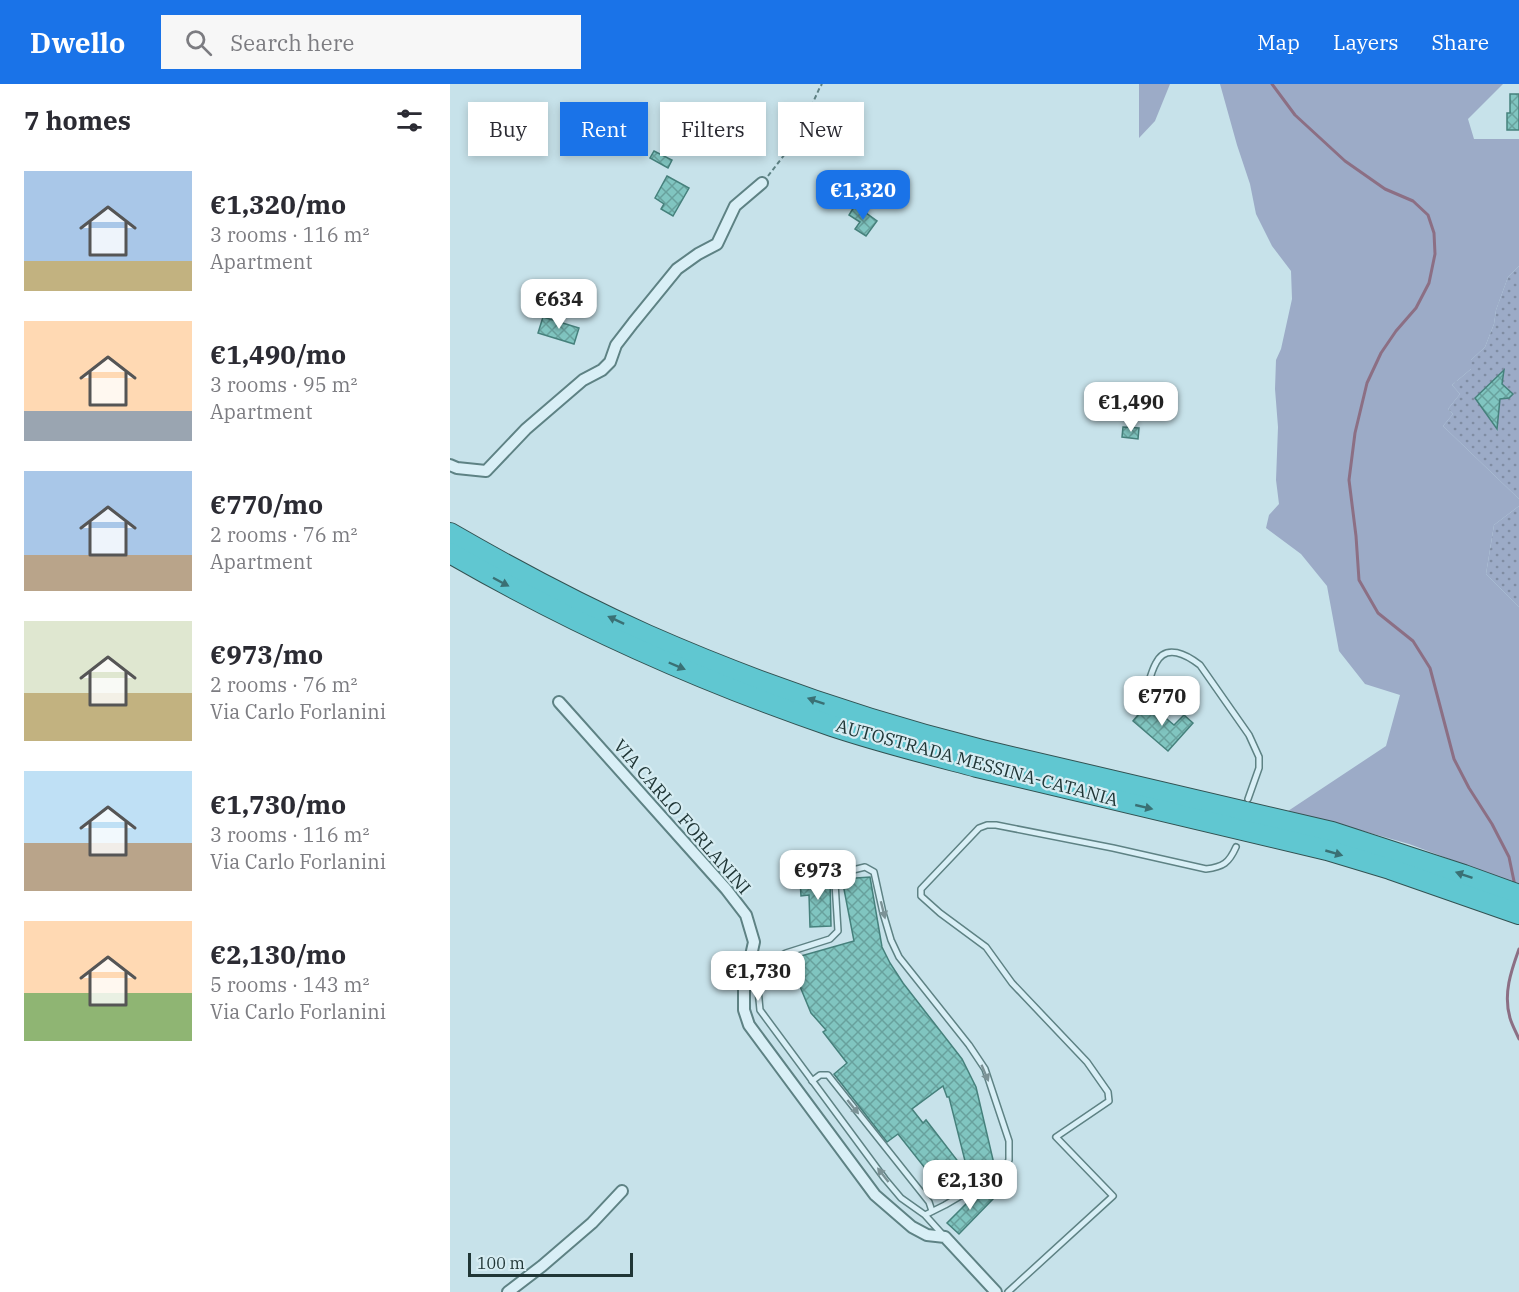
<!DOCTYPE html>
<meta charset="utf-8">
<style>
:root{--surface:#fff;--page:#f7f7f7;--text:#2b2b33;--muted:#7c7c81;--accent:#1a73e8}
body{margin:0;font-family:"IBM Plex Serif",serif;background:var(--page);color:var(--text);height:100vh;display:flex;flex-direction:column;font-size:22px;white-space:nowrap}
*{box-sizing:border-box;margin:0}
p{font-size:20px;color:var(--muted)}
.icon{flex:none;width:33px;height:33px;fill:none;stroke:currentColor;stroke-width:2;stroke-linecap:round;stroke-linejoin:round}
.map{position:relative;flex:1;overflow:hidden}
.drawer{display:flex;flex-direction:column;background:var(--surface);width:450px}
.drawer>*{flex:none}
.guide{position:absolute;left:18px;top:18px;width:570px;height:54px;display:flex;gap:12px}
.scale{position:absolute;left:18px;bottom:15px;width:165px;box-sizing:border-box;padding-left:6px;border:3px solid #203636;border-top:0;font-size:16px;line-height:21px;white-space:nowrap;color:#203636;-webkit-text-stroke:4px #d6ecf2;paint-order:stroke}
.price{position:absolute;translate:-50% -51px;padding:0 14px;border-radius:12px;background:#fff;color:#222;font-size:20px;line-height:39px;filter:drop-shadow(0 2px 3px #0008)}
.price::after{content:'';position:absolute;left:50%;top:36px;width:18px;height:14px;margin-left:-9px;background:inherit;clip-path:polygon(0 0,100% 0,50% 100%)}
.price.on{background:var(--accent);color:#fff}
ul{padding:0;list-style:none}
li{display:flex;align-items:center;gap:18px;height:150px;padding:0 24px}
li span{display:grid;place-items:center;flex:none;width:168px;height:120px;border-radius:0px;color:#555}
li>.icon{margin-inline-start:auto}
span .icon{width:72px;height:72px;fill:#fffc;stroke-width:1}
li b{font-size:26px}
h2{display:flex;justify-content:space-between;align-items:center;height:72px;padding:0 24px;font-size:26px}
.tag{padding:0 21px;border-radius:0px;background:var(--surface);box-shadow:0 3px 9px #0003;font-size:21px;line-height:54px}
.tag.on{background:var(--accent);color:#fff}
header{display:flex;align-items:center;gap:36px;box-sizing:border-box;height:84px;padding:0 30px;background:var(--accent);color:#fff}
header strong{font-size:28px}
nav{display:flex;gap:33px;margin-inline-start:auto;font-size:21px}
.search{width:420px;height:54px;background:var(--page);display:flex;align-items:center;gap:15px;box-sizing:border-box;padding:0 21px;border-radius:0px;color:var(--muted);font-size:22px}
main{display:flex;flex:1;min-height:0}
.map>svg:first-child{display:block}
.grass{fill:#9cabc7}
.park{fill:url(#park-dots)}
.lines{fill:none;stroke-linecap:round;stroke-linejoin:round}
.stream{stroke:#8c6f84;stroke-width:3}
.building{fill:url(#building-cross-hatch);stroke:#46817c;stroke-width:1.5}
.lane-casing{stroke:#5e8284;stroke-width:8}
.street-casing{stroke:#5e8284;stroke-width:14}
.highway-casing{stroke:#325252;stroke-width:22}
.path{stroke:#5e8284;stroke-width:2;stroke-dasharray:4.5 3;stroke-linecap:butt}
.lane{stroke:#d9eff6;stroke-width:5}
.street{stroke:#d9eff6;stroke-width:10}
.highway{stroke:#60c7d1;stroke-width:20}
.oneway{fill:#3a7074}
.oneway2{fill:#7c9296}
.labels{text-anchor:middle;stroke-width:4.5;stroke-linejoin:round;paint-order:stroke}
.street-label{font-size:18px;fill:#203636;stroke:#d6ecf2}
</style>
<header>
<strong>Dwello</strong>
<div class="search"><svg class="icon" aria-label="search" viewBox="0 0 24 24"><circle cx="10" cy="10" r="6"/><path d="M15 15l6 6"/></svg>Search here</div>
<nav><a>Map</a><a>Layers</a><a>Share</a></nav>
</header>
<main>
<section class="drawer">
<h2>7 homes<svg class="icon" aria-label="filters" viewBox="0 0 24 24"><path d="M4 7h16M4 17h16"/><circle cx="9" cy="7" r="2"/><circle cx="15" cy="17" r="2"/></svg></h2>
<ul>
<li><span style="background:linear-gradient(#a9c7e8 75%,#c2b280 0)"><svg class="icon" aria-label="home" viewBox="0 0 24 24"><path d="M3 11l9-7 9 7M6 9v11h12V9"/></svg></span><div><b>€1,320/mo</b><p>3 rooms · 116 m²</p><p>Apartment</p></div></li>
<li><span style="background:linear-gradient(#ffd9b3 75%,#9aa5b1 0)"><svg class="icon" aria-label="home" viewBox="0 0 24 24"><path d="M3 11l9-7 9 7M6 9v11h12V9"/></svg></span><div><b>€1,490/mo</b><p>3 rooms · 95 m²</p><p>Apartment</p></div></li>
<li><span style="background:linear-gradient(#a9c7e8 70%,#b9a48a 0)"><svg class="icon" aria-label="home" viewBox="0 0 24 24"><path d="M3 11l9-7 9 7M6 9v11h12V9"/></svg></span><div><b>€770/mo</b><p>2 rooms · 76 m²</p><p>Apartment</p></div></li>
<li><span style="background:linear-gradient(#dfe7d0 60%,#c2b280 0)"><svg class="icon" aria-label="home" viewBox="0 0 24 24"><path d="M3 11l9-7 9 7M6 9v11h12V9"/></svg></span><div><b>€973/mo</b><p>2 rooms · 76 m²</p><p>Via Carlo Forlanini</p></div></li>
<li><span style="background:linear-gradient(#bfe0f5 60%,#b9a48a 0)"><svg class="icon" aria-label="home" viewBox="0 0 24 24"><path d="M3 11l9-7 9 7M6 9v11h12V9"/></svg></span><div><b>€1,730/mo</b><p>3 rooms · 116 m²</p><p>Via Carlo Forlanini</p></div></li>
<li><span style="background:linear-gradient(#ffd9b3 60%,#8fb573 0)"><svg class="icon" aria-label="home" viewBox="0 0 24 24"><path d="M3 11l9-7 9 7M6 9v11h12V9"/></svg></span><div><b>€2,130/mo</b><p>5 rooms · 143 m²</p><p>Via Carlo Forlanini</p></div></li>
</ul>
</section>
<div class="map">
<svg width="1069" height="1208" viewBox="0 0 1069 1208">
<defs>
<pattern id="park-dots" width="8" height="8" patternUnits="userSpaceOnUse" patternTransform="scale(1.5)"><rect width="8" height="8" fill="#9cabc7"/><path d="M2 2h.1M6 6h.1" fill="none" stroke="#7f8ca2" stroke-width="1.8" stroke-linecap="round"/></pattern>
<pattern id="building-cross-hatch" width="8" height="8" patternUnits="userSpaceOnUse" patternTransform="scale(1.5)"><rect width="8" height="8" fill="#80c5c0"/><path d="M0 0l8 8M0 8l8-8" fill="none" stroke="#68a19d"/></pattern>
</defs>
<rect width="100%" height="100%" fill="#c7e2ea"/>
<g class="grass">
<path d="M 689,0 L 720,0 L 705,37 L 689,54 Z"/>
<path d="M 770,0 L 1053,0 L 1018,35 L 1024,55 L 1069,55 L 1069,182 L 1058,193 L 1046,226 L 1044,240 L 1035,263 L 1021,276 L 1021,285 L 1002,301 L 1010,310 L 998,325 L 1003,330 L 993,342 L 1069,415 L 1069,422 L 1044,441 L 1036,490 L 1069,523 L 1069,801 L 959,760 L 878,737 L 838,727 L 936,662 L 950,611 L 915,600 L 889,567 L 877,502 L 851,470 L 816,444 L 819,431 L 829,420 L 826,396 L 828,343 L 825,305 L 826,276 L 831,265 L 842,215 L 841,187 L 822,162 L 806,130 L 800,100 L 787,61 Z"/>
</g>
<g class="park">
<path d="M 1069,182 L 1069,415 L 993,342 L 1003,330 L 998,325 L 1010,310 L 1002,301 L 1021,285 L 1021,276 L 1035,263 L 1044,240 L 1046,226 L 1058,193 Z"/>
<path d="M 1069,422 L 1069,523 L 1036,490 L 1044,441 Z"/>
</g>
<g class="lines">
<g class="stream">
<path d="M 822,0 L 845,31 L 895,77 L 935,105 L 963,117 L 978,131 L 984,149 L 985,170 L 979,199 L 966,224 L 946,247 L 931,269 L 917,299 L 905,349 L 899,396 L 906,452 L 909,496 L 928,529 L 963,557 L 980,584 L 1004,675 L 1019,704 L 1042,740 L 1059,773 L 1065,802"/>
<path d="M 1069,865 C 1061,887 1053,910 1060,934 C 1062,941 1066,948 1069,955"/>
</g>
</g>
<g class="building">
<path d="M 1060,10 L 1069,10 L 1069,46 L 1057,46 L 1057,29 L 1060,29 Z"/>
<path d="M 204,67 L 222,76 L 218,84 L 200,74 Z"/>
<path d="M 400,87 L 422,101 L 414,114 L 391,100 Z"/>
<path d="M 217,92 L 239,104 L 223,132 L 211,125 L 214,120 L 205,114 Z"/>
<path d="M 405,121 L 427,137 L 416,152 L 405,145 L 410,138 L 399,131 Z"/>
<path d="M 93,233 L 129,244 L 124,260 L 88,249 Z"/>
<path d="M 1054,286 L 1052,300 L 1063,310 L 1059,314 L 1050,315 L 1047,345 L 1025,314 Z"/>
<path d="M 673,343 L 689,344 L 688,355 L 672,353 Z"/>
<path d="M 698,619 L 724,641 L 734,631 L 743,639 L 718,667 L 683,637 Z"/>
<path d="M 420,793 L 432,863 L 440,879 L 453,899 L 512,975 L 526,1003 L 544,1080 L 517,1085 L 499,1013 L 497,1013 L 493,1002 L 462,1025 L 473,1039 L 476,1036 L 510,1080 L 486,1098 L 448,1050 L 437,1058 L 384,990 L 397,979 L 373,948 L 376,946 L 361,929 L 349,900 L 339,905 L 328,881 L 344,874 L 404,857 L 392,795 Z"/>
<path d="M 380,795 L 381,842 L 360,843 L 359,811 L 351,812 L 350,796 Z"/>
<path d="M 534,1106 L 543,1115 L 509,1150 L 497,1139 L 528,1108 Z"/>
</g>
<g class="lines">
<defs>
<g id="lane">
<path d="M 698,601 C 700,594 702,586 706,579 C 716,559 737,571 750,581 L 799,651 L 809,673 L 809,684 L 798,715"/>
<path d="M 362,997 L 370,991 L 378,991 L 479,1118 L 482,1127"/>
<path d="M 475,1131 L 495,1121 L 524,1104 L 548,1096 L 559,1076 L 559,1057 L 535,985 L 519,961 L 449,873 L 441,856 L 433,829 L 424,788 L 415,783 L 387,790 L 385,799 L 388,847 L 380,855 L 336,869 L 320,878 L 310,897 L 308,905 L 310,926 L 435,1095 L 451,1114 L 475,1131 L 493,1151"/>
<path d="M 558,1208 L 663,1112 L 606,1053 L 659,1017 L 658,1008 L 637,978 L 562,899 L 536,863 L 490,829 L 471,812 L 471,805 L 529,744 L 537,741 L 546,741 L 663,764 L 756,785 C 773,783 779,779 786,763"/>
</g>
<g id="street">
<path d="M 0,381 L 7,384 L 36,387 L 76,345 L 133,296 L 152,286 L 160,278 L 166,261 L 183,239 L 227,185 L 248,170 L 267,160 L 285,122 L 312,99"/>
<path d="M 109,618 L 276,805 L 296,831 L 304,858 L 294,903 L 294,926 L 299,941 L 425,1111 L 462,1143 L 477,1151 L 495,1153 L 546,1208"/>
<path d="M 58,1208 L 92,1182 L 142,1139 L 172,1107"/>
</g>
<g id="highway">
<path d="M 0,449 C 64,486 130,521 197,551 C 306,599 417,637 532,666 L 882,748 L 1014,791 L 1069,811"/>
<path d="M 0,469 C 121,539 250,597 382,642 C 430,658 478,670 527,683 L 877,766 L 940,785 L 1069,830"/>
</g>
</defs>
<use href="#lane" class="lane-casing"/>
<use href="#street" class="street-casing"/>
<use href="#highway" class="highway-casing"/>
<path class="path" d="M 318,92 L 335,70 L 350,47 L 370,3 L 372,0"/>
<use href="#lane" class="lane"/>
<use href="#street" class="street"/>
<use href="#highway" class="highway"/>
</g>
<defs><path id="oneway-solid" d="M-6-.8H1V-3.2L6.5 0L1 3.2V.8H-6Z" transform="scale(1.5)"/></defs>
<g class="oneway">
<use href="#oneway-solid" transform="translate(51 498) rotate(28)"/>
<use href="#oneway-solid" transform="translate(166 536) rotate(-155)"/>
<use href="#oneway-solid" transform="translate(227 582) rotate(23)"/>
<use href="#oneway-solid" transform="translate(366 617) rotate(-161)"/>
<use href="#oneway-solid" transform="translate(694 723) rotate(13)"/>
<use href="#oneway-solid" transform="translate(884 769) rotate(16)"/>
<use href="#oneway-solid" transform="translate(1014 791) rotate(-161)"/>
</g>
<g class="oneway2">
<use href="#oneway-solid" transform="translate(433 826) rotate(76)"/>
<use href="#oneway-solid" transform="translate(535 989) rotate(67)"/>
<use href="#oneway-solid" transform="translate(403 1023) rotate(51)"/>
<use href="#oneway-solid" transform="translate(433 1091) rotate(-128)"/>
</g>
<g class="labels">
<g class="street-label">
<text transform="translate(527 679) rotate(15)" y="6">AUTOSTRADA MESSINA-CATANIA</text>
<text transform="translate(232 733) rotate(49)" y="6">VIA CARLO FORLANINI</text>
</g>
</g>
</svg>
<div class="scale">100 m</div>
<b class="price on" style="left:413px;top:137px">€1,320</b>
<b class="price" style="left:109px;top:246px">€634</b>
<b class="price" style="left:681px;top:349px">€1,490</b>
<b class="price" style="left:712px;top:643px">€770</b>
<b class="price" style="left:368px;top:817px">€973</b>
<b class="price" style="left:308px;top:918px">€1,730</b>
<b class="price" style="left:520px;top:1127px">€2,130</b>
<div class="guide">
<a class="tag">Buy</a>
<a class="tag on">Rent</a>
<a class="tag">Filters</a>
<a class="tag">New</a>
</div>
</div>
</main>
